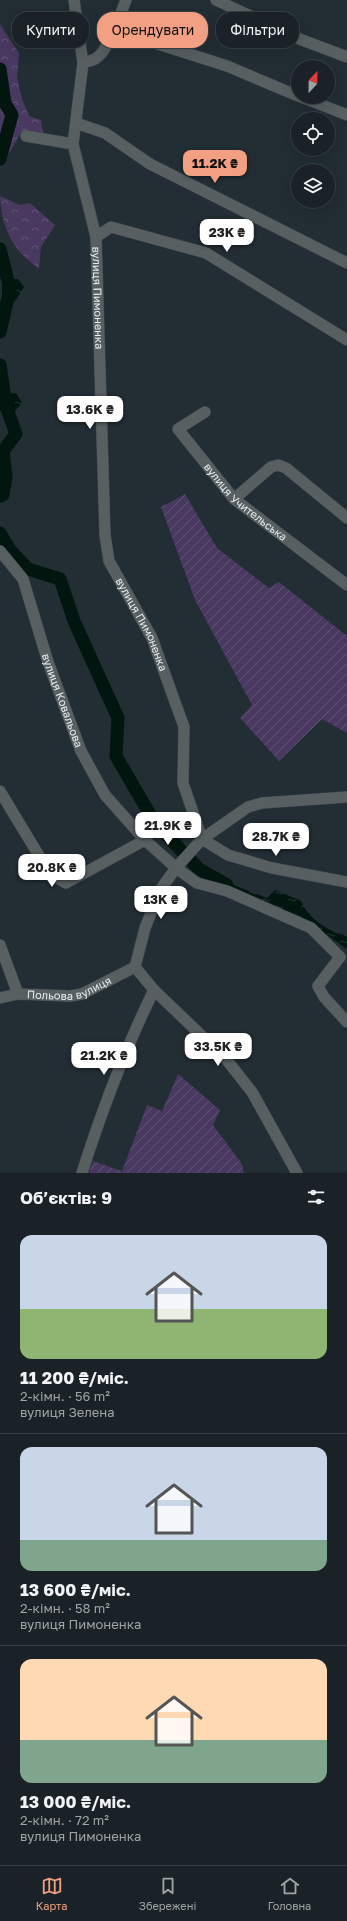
<!DOCTYPE html>
<html lang="uk">
<meta charset="utf-8">
<style>
:root{--surface:#1a2227;--page:#272f33;--text:#f1f3f6;--muted:#9fa4a7;--line:#383f44;--accent:#f3a082}
body{margin:0;font-family:"Golos Text",sans-serif;background:var(--page);color:var(--text);height:100vh;display:flex;flex-direction:column;font-size:15px;white-space:nowrap}
*{box-sizing:border-box;margin:0}
p{font-size:13px;color:var(--muted)}
.icon{flex:none;width:22px;height:22px;fill:none;stroke:currentColor;stroke-width:2;stroke-linecap:round;stroke-linejoin:round}
.map{position:relative;height:1173px;overflow:hidden}
.drawer{display:flex;flex-direction:column;background:var(--surface);flex:1}
.drawer>*{flex:none}
.guide{position:absolute;left:12px;top:12px;width:323px;height:36px;display:flex;gap:8px}
.needle{width:26px;rotate:22deg}
.controls{position:absolute;left:291px;top:60px;display:grid;gap:8px}
.controls a{display:grid;place-items:center;width:44px;height:44px;border-radius:50%;background:var(--surface);box-shadow:0 4px 16px #0002,0 0 0 1px var(--line);font-size:20px}
.price{position:absolute;translate:-50% -34px;padding:0 9px;border-radius:8px;background:#fff;color:#222;font-size:13px;line-height:26px;filter:drop-shadow(0 1px 2px #0008)}
.price::after{content:'';position:absolute;left:50%;top:24px;width:12px;height:9px;margin-left:-6px;background:inherit;clip-path:polygon(0 0,100% 0,50% 100%)}
.price.on{background:var(--accent);color:#111}
ul{padding:0;list-style:none}
li{display:grid;align-content:center;gap:8px;height:212px;padding:0 20px}
li+li{border-top:1px solid var(--line)}
li span{display:grid;place-items:center;height:124px;border-radius:12px;color:#555}
li>.icon{margin-inline-start:auto}
span .icon{width:72px;height:72px;fill:#fffc;stroke-width:1}
li b{font-size:17px}
h2{display:flex;justify-content:space-between;align-items:center;height:48px;padding:0 20px;font-size:17px}
.chip{padding:0 14px;border-radius:16px;background:var(--surface);box-shadow:0 4px 16px #0002,0 0 0 1px var(--line);font-size:14px;line-height:36px}
.chip.on{background:var(--accent);color:#111}
.dock{display:flex;justify-content:space-around;align-items:center;height:56px;border-top:1px solid var(--line);background:var(--surface);font-size:11px;color:var(--muted)}
.dock a{display:grid;justify-items:center;gap:2px}
.dock .on{color:var(--accent)}
.map>svg:first-child{display:block}
.forest{fill:url(#forest-crowns)}
.garden{fill:url(#garden-furrows)}
.water{fill:url(#water-ripples)}
.lines{fill:none;stroke-linecap:round;stroke-linejoin:round}
.river{stroke:#03150f;stroke-width:13}
.minor-casing{stroke:#3e484f;stroke-width:12}
.minor{stroke:#585f60;stroke-width:11}
.labels{text-anchor:middle;stroke-width:4;stroke-linejoin:round;paint-order:stroke}
.street-label{font-size:11px;fill:#e7eef3;stroke:#222d34}
</style>
<div class="map">
<svg width="347" height="1173" viewBox="0 0 347 1173">
<defs>
<pattern id="forest-crowns" width="20" height="18" patternUnits="userSpaceOnUse"><rect width="20" height="18" fill="#493860"/><path d="M2 6a3 3 0 1 1 6 0M12 15a3 3 0 1 1 6 0" fill="none" stroke="#635577"/></pattern>
<pattern id="garden-furrows" width="10" height="10" patternUnits="userSpaceOnUse"><rect width="10" height="10" fill="#493860"/><path d="M-1 1l2-2M0 10L10 0M9 11l2-2" fill="none" stroke="#635577"/></pattern>
<pattern id="water-ripples" width="26" height="14" patternUnits="userSpaceOnUse"><rect width="26" height="14" fill="#03150f"/><path d="M2 4q2-2 4 0t4 0M15 11q2-2 4 0t4 0" fill="none" stroke="#283732"/></pattern>
</defs>
<rect width="100%" height="100%" fill="#222d34"/>
<g class="forest">
<path d="M 0,24 L 19,53 L 17,77 L 22,99 L 29,116 L 41,120 L 43,133 L 20,134 L 9,154 L 0,146 Z"/>
<path d="M 0,196 L 20,205 L 30,203 L 55,225 L 41,247 L 39,269 C 31,262 21,255 16,247 C 6,234 0,212 0,196 Z"/>
</g>
<g class="garden">
<path d="M 185,494 L 217,548 L 269,588 L 279,582 L 347,636 L 347,733 L 322,719 L 279,761 L 240,718 L 252,705 L 195,600 L 161,507 Z"/>
<path d="M 178,1074 L 220,1110 L 213,1125 L 242,1164 L 244,1173 L 89,1173 L 93,1161 L 122,1171 L 147,1105 L 162,1111 Z"/>
</g>
<g class="water">
<path d="M 2,279 L 18,279 L 24,287 L 15,301 L 2,296 Z"/>
<path d="M 16,393 L 22,403 L 15,411 L 0,411 L 0,395 Z"/>
<path d="M 204,876 L 213,877 L 267,898 L 275,890 L 301,901 C 306,914 320,925 332,931 C 337,934 342,933 347,937 L 347,949 L 300,916 L 277,908 Z"/>
</g>
<g class="lines">
<g class="river">
<path d="M 0,69 L 5,103 L 12,115 L 0,159"/>
<path d="M 0,249 L 10,289 L 0,332"/>
<path d="M 0,365 L 6,406 L 16,434 L 3,451 L 6,477 L 3,495 L 0,496"/>
<path d="M 0,533 L 10,550 L 28,569 L 60,579 L 74,621 L 118,718 L 116,756 L 155,823 L 199,869 L 227,885"/>
</g>
<defs>
<g id="minor">
<path id="s1" d="M 74,0 L 83,63 L 73,144 L 96,237 L 105,535 L 109,561 L 152,638 L 184,727 L 183,783 L 202,839"/>
<path d="M 216,0 L 302,40 L 347,57"/>
<path d="M 114,30 L 227,66 L 298,96"/>
<path d="M 83,63 C 86,62 91,61 95,59 C 109,51 120,15 126,0"/>
<path d="M 301,97 L 347,115"/>
<path d="M 76,123 L 105,133 L 150,164 L 347,263"/>
<path d="M 26,136 L 73,144"/>
<path d="M 96,237 L 111,227 L 206,253 L 347,340"/>
<path id="s2" d="M 205,412 L 178,429 L 234,499 L 347,585"/>
<path d="M 234,499 L 271,467 L 278,465 L 286,468 L 347,518"/>
<path id="s3" d="M 0,551 L 23,579 L 48,662 L 81,751 L 105,795 L 145,840 L 176,868 L 197,883 L 227,891 L 311,928 L 340,957 L 318,986 L 324,997 L 347,1022"/>
<path d="M 0,791 L 50,874 L 66,883 L 145,840"/>
<path d="M 202,839 L 228,855 L 272,868 L 347,882"/>
<path d="M 0,945 L 18,994"/>
<path d="M 135,967 L 145,928 L 160,890 L 176,868 L 202,839 L 248,807 L 262,803 L 347,797"/>
<path d="M 135,967 L 154,990 L 226,1059 L 252,1092 L 297,1173"/>
<path id="s4" d="M 0,998 L 18,994 L 70,996 L 82,994 L 135,967"/>
<path d="M 82,1173 C 102,1110 125,1049 154,990"/>
</g>
</defs>
<use href="#minor" class="minor-casing"/>
<use href="#minor" class="minor"/>
</g>
<g class="labels">
<g class="street-label">
<text dy="4" stroke="none"><textPath href="#s1" startOffset="302">вулиця Пимоненка</textPath></text>
<text dy="4" stroke="none"><textPath href="#s2" startOffset="132">вулиця Учительська</textPath></text>
<text dy="4" stroke="none"><textPath href="#s1" startOffset="637">вулиця Пимоненка</textPath></text>
<text dy="4" stroke="none"><textPath href="#s3" startOffset="164">вулиця Ковальова</textPath></text>
<text dy="4" stroke="none"><textPath href="#s4" startOffset="71">Польова вулиця</textPath></text>
</g>
</g>
</svg>
<div class="controls">
<a><svg class="needle" viewBox="-14 -14 28 28"><path d="M0-13l5 13h-10z" fill="#e53935"/><path d="M0 13l5-13h-10z" fill="#9fa4a7"/></svg></a>
<a><svg class="icon" aria-label="locate" viewBox="0 0 24 24"><circle cx="12" cy="12" r="6"/><path d="M12 2v4M12 18v4M2 12h4M18 12h4"/></svg></a>
<a><svg class="icon" aria-label="layers" viewBox="0 0 24 24"><path d="M12 4l9 5-9 5-9-5zM3 14l9 5 9-5"/></svg></a>
</div>
<b class="price on" style="left:215px;top:184px">11.2K ₴</b>
<b class="price" style="left:227px;top:253px">23K ₴</b>
<b class="price" style="left:90px;top:430px">13.6K ₴</b>
<b class="price" style="left:168px;top:846px">21.9K ₴</b>
<b class="price" style="left:276px;top:857px">28.7K ₴</b>
<b class="price" style="left:52px;top:888px">20.8K ₴</b>
<b class="price" style="left:161px;top:920px">13K ₴</b>
<b class="price" style="left:218px;top:1067px">33.5K ₴</b>
<b class="price" style="left:104px;top:1076px">21.2K ₴</b>
<div class="guide">
<a class="chip">Купити</a>
<a class="chip on">Орендувати</a>
<a class="chip">Фільтри</a>
</div>
</div>
<section class="drawer">
<h2>Об’єктів: 9<svg class="icon" aria-label="filters" viewBox="0 0 24 24"><path d="M4 7h16M4 17h16"/><circle cx="9" cy="7" r="2"/><circle cx="15" cy="17" r="2"/></svg></h2>
<ul>
<li><span style="background:linear-gradient(#c9d6e8 60%,#8fb573 0)"><svg class="icon" aria-label="home" viewBox="0 0 24 24"><path d="M3 11l9-7 9 7M6 9v11h12V9"/></svg></span><div><b>11 200 ₴/міс.</b><p>2-кімн. · 56 m²</p><p>вулиця Зелена</p></div></li>
<li><span style="background:linear-gradient(#c9d6e8 75%,#7fa58c 0)"><svg class="icon" aria-label="home" viewBox="0 0 24 24"><path d="M3 11l9-7 9 7M6 9v11h12V9"/></svg></span><div><b>13 600 ₴/міс.</b><p>2-кімн. · 58 m²</p><p>вулиця Пимоненка</p></div></li>
<li><span style="background:linear-gradient(#ffd9b3 65%,#7fa58c 0)"><svg class="icon" aria-label="home" viewBox="0 0 24 24"><path d="M3 11l9-7 9 7M6 9v11h12V9"/></svg></span><div><b>13 000 ₴/міс.</b><p>2-кімн. · 72 m²</p><p>вулиця Пимоненка</p></div></li>
</ul>
</section>
<nav class="dock">
<a class="on"><svg class="icon" aria-label="map" viewBox="0 0 24 24"><path d="M3 6l6-2 6 2 6-2v14l-6 2-6-2-6 2zM9 4v14M15 6v14"/></svg>Карта</a>
<a><svg class="icon" aria-label="saved" viewBox="0 0 24 24"><path d="M7 4h10v16l-5-4-5 4z"/></svg>Збережені</a>
<a><svg class="icon" aria-label="home" viewBox="0 0 24 24"><path d="M3 11l9-7 9 7M6 9v11h12V9"/></svg>Головна</a>
</nav>
